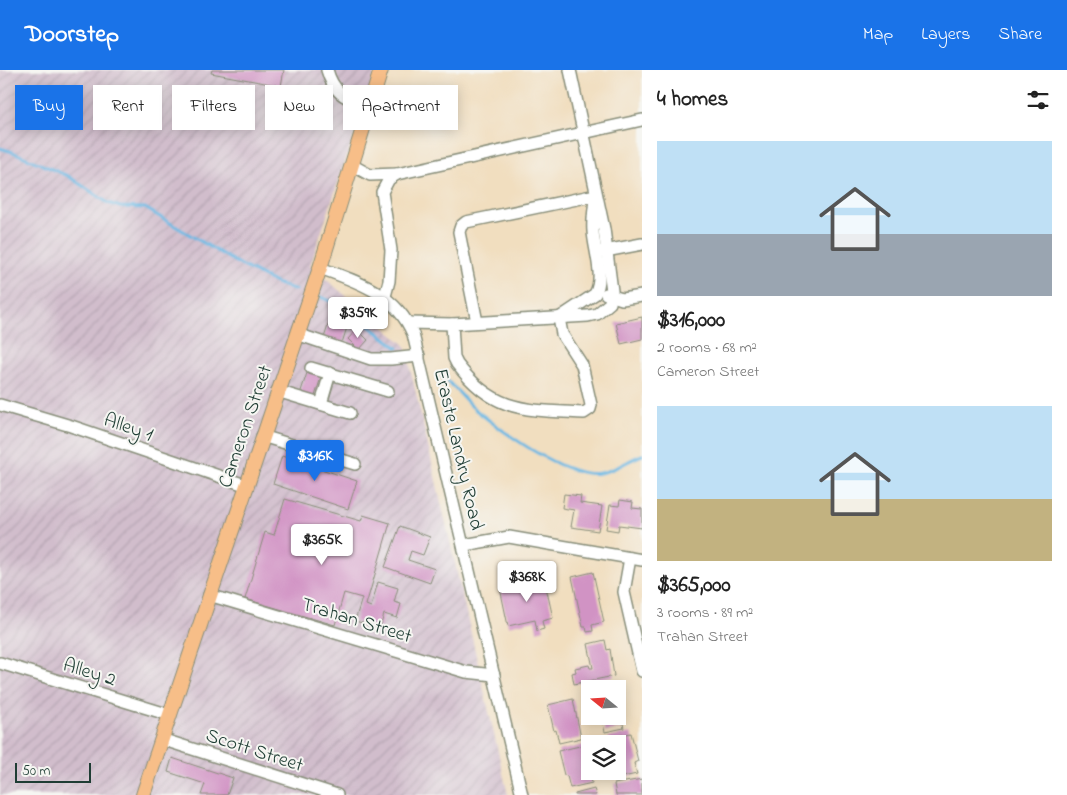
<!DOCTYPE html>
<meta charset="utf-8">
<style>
:root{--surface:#fff;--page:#f6f6f6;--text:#222;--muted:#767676;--accent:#1a73e8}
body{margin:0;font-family:"Indie Flower",sans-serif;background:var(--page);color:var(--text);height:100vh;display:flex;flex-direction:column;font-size:19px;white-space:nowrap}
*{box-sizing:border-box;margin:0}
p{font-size:16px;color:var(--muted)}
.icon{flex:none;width:28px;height:28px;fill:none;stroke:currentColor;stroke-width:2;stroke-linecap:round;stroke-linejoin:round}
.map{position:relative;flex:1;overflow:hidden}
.details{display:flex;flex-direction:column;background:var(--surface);width:425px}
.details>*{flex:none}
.top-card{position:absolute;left:15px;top:15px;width:475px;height:45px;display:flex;gap:10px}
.needle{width:32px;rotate:288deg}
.buttons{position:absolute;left:581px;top:610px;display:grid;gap:10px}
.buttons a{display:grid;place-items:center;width:45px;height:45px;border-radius:0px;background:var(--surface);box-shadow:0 2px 12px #0003;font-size:25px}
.scale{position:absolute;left:15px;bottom:12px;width:76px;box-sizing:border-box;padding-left:5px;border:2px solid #1f3d34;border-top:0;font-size:14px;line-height:18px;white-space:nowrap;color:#1f3d34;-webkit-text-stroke:4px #f6f6f2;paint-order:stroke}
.price{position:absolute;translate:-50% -42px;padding:0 11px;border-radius:5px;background:#fff;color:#222;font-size:16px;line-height:32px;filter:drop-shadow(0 1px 2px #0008)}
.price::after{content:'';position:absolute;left:50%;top:30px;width:15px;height:11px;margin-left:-8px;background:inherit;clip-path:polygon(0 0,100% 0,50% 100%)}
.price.current{background:var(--accent);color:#fff}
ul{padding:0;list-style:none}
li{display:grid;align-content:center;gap:10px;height:265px;padding:0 15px}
li span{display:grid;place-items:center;height:155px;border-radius:0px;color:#555}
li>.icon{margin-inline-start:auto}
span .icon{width:90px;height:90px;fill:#fffc;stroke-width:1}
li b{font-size:21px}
h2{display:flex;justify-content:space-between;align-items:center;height:60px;padding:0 15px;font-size:21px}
.pill{padding:0 18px;border-radius:0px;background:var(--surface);box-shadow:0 2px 12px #0003;font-size:18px;line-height:45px}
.pill.current{background:var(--accent);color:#fff}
header{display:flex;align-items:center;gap:30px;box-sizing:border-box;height:70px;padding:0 25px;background:var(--accent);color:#fff}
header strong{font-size:24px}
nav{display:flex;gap:28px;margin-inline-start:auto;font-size:18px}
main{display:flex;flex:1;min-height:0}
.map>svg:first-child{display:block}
.industrial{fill:url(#industrial-furrows)}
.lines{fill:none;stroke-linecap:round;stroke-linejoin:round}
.stream{stroke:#69b8e4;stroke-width:3}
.building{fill:#d193c4}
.minor-casing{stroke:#888e7a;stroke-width:14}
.major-casing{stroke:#888e7a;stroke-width:16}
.minor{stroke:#fff;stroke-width:11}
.major{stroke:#f7be88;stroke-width:14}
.labels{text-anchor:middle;stroke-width:4;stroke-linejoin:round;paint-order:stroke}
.street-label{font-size:20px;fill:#1f3d34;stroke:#f6f6f2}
</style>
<header>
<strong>Doorstep</strong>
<nav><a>Map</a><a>Layers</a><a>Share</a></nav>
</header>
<main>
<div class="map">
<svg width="642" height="725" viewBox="0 0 642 725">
<defs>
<pattern id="industrial-furrows" width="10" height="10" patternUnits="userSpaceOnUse" patternTransform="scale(1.25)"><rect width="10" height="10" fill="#d1bdcc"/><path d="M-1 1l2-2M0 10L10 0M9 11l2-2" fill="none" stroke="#b3a3b0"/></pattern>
</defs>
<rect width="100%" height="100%" fill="#f6f6f2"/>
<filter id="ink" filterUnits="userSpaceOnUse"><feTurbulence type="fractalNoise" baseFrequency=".02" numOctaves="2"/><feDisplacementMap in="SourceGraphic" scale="10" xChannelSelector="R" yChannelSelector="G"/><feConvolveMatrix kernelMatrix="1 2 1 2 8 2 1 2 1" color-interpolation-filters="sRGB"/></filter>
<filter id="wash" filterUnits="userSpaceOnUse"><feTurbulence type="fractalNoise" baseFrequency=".0096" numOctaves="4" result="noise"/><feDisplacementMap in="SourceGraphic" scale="20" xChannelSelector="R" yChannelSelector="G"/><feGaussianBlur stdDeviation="1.12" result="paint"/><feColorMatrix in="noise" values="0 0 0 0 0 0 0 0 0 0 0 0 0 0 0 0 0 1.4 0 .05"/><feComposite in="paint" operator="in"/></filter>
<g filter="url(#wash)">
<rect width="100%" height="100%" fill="#f1debf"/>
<path class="industrial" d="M 0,0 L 376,0 L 310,196 L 405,275 L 508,725 L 0,725 Z"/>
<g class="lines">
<g class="stream">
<path d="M 0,78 L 13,82 L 68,106 L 108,133 L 120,137 L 145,138 L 237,193 L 278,214 L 296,220"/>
<path d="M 321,227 L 344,237 L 398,278"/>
<path d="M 442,307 C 456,316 464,331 477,341 C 505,363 566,409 600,403 C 615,401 628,390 642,385"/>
</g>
</g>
<g id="blocks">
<g class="building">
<path d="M 212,0 L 284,0 L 281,16 L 211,3 Z"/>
<path d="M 331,246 L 349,251 L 342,273 L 324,268 Z"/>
<path d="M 642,247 L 642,269 L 621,274 L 616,253 Z"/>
<path d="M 357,259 L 368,270 L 359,280 L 348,269 Z"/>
<path d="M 308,300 L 322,304 L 314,329 L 300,324 Z"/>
<path d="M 282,386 L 357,411 L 348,439 L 273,414 Z"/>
<path d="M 564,424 L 581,426 L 580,433 L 602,436 L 598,461 L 571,457 L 574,440 L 562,438 Z"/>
<path d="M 285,429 L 361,451 L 363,445 L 390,453 L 366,535 L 371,537 L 378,512 L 398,518 L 394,532 L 401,534 L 397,548 L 384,544 L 380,558 L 355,551 L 362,528 L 344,523 L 335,555 L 245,529 L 265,462 L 274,465 Z"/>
<path d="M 620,430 L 633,432 L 632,438 L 642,439 L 642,458 L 619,455 L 618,461 L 606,459 L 610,435 L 619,436 Z"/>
<path d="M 400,456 L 430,467 L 423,485 L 411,481 L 408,490 L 435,499 L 430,513 L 385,497 Z"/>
<path d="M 593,502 L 604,552 L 592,555 L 593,561 L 587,562 L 586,557 L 583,557 L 572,507 Z"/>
<path d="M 544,508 L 553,548 L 542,551 L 544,559 L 537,561 L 535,550 L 508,556 L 500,518 Z"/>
<path d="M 605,570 L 607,580 L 610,579 L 614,606 L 574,614 L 572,603 L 576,602 L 575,598 L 589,595 L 590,598 L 593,598 L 588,574 Z"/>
<path d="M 573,629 L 581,668 L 559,673 L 556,660 L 554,661 L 548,635 Z"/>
<path d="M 618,632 L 624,658 L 605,662 L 602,650 L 594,651 L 593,646 L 618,646 Z"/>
<path d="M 631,663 L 638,691 L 634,693 L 637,704 L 613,709 L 611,701 L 618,701 L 618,674 L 610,674 L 608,668 Z"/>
<path d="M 584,675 L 592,713 L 570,718 L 567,706 L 564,705 L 558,681 Z"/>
<path d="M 172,688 L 233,708 L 227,725 L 201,725 L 205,714 L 168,702 Z"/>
<path d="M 642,709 L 642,725 L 616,725 L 614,714 Z"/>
<path d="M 594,719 L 596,725 L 575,725 L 575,724 Z"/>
</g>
</g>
</g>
<g filter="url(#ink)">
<use href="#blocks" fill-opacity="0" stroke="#888e7a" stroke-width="1"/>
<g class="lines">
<defs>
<g id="minor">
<path d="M 327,0 C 334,25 347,28 369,38"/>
<path d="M 352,95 L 370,105 L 397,104 L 642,50"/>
<path d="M 600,182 L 642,174"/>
<path d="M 320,198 C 359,212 396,224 413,264 L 522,725"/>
<path d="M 606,224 L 622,229 L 642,226"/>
<path d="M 385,226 L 389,211 L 391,180 L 382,122 L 389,109 L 397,104"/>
<path d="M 559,248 L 595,224 C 605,207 594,180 593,161 C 592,151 594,140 595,129"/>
<path d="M 477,252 L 459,162 L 461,156 L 466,152 L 596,125"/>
<path d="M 408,253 L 452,254 L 588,246 L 597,244 L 610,233 L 612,221 L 604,159 L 570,0"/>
<path d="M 452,254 L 454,288 L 457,294 C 494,343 526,340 584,343 L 590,339 L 591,335 L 582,295 L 562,264 L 559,248"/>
<path d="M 297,264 L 371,289 L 391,289 L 419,286"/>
<path d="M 311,298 L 388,321"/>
<path d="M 277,321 L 350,343"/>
<path d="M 321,334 L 330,303"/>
<path d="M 0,335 L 71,356 L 245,415"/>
<path d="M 262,366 L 355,394"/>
<path d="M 464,475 L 509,467 L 642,490"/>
<path d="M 630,488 L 624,522 L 642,601"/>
<path d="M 209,525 L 466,602 L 494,605"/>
<path d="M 0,593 L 170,645"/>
<path d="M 161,669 L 337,725"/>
</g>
<path id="major" d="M 143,725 L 320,198 L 381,0"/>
</defs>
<use href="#minor" class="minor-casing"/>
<use href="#major" class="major-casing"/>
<use href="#minor" class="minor"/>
<use href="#major" class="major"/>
</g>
</g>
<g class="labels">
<g class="street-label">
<text transform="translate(129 356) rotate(19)" y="7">Alley 1</text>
<text transform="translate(244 356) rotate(-71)" y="7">Cameron Street</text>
<text transform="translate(460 379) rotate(77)" y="7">Eraste Landry Road</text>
<text transform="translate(357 549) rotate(17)" y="7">Trahan Street</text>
<text transform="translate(90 601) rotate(17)" y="7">Alley 2</text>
<text transform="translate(255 679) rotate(18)" y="7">Scott Street</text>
</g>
</g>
</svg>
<div class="buttons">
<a><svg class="needle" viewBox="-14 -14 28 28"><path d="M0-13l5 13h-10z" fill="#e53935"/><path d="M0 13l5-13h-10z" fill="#767676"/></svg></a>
<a><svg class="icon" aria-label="layers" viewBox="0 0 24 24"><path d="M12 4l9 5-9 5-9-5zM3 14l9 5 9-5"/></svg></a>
</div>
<div class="scale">50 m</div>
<b class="price" style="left:358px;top:269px">$359K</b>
<b class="price current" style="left:315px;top:412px">$316K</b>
<b class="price" style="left:322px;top:496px">$365K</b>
<b class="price" style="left:527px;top:533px">$368K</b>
<div class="top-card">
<a class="pill current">Buy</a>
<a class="pill">Rent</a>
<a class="pill">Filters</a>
<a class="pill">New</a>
<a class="pill">Apartment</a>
</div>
</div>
<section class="details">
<h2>4 homes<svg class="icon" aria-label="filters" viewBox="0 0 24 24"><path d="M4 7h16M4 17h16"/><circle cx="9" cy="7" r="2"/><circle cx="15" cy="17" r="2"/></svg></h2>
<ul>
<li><span style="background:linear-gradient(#bfe0f5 60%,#9aa5b1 0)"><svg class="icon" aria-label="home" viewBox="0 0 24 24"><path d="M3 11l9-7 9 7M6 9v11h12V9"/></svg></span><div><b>$316,000</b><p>2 rooms · 68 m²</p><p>Cameron Street</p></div></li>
<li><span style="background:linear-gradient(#bfe0f5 60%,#c2b280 0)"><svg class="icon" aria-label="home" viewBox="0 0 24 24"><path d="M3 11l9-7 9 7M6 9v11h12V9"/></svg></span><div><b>$365,000</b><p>3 rooms · 89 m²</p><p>Trahan Street</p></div></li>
</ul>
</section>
</main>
